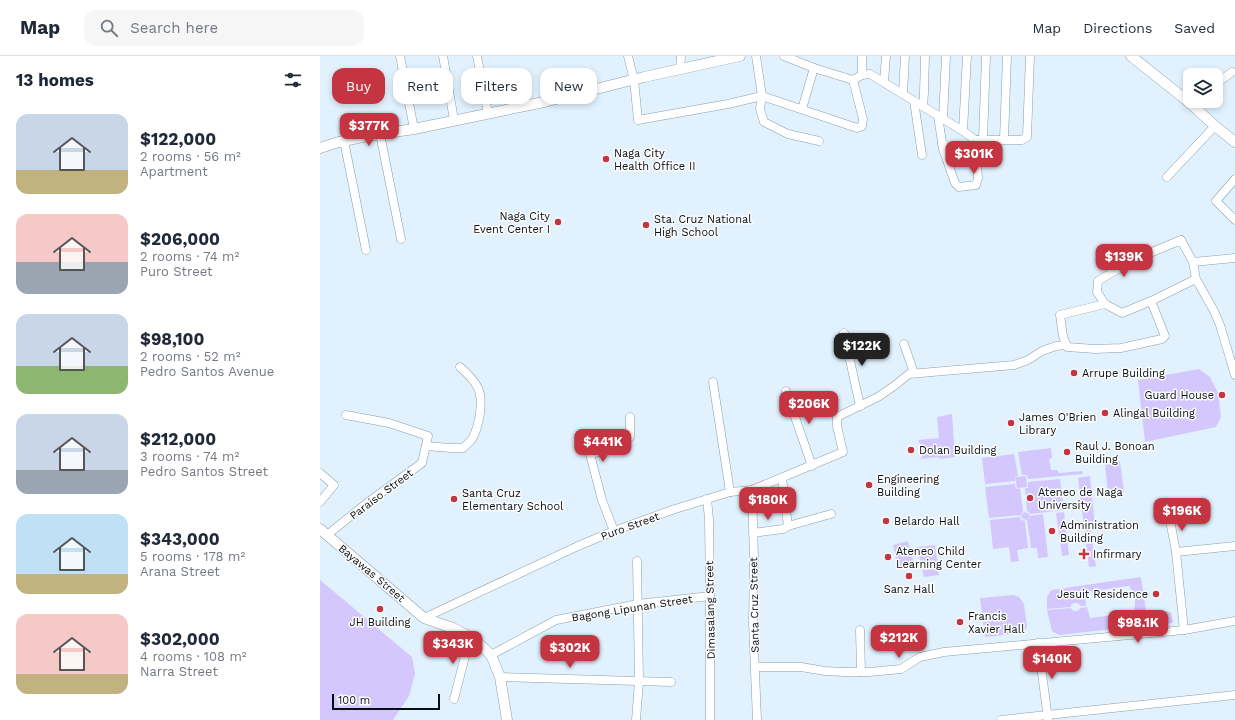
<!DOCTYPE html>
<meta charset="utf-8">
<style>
:root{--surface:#fff;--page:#f6f6f7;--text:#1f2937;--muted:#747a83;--line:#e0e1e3;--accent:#c53541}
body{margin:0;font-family:"Work Sans",sans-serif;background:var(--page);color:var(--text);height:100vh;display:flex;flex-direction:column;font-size:15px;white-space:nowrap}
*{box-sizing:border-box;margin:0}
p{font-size:13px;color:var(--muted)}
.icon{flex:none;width:22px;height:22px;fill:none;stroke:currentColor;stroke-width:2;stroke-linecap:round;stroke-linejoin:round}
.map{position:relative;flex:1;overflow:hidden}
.side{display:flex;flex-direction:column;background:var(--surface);width:320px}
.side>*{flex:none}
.hud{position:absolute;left:12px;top:12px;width:380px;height:36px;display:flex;gap:8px}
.buttons{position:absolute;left:863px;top:12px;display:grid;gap:8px}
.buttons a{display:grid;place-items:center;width:40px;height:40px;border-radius:8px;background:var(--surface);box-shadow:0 2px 6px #0003;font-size:20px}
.scale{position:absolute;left:12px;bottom:10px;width:108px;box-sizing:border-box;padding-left:4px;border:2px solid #070e13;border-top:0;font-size:11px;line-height:14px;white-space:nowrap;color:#070e13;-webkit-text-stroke:3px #fcfcfc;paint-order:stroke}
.price{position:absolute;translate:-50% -34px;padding:0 9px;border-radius:8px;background:var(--accent);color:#fff;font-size:13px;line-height:26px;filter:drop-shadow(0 1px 2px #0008)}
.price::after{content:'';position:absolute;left:50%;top:24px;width:12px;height:9px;margin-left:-6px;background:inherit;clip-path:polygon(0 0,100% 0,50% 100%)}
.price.current{background:#222;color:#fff}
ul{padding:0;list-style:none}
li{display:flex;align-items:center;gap:12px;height:100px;padding:0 16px}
li span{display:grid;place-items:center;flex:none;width:112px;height:80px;border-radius:12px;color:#555}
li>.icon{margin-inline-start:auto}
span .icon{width:48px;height:48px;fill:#fffc;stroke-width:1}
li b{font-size:17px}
h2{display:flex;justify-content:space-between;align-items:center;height:48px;padding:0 16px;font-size:17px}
.chip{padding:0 14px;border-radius:12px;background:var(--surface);box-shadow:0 2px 6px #0003;font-size:14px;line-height:36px}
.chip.current{background:var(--accent);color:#fff}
header{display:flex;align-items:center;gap:24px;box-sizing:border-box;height:56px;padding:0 20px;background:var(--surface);border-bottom:1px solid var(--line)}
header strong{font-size:19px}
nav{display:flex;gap:22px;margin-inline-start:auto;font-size:14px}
.search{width:280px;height:36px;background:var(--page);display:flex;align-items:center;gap:10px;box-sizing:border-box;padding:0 14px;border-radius:12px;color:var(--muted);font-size:15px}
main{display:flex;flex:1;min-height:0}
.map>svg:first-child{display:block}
.green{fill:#d4c7fd}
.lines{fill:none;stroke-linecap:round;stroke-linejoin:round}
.minor-casing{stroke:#8a9eac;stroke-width:9}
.tertiary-casing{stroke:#8a9eac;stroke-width:11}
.minor{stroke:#fff;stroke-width:8}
.tertiary{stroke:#fff;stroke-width:10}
.poi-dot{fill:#c53541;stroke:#fcfcfc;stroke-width:1.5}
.labels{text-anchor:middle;stroke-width:3;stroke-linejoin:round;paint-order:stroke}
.poi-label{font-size:11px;fill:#070e13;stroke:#fcfcfc;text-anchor:start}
.street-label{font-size:11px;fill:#070e13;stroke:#fcfcfc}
</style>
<header>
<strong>Map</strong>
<div class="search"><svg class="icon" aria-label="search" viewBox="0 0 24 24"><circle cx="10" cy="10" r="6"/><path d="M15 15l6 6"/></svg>Search here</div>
<nav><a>Map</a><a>Directions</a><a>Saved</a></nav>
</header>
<main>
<section class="side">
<h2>13 homes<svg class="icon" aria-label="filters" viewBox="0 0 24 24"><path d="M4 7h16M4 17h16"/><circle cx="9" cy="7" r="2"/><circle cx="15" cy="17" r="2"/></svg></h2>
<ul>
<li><span style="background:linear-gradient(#c9d6e8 70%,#c2b280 0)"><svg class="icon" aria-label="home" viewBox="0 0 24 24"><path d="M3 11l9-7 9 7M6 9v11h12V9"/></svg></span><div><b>$122,000</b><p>2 rooms · 56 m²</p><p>Apartment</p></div></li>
<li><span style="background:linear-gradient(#f6c9c9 60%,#9aa5b1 0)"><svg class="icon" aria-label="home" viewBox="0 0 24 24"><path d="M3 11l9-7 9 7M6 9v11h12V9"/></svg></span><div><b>$206,000</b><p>2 rooms · 74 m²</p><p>Puro Street</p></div></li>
<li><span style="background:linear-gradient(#c9d6e8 65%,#8fb573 0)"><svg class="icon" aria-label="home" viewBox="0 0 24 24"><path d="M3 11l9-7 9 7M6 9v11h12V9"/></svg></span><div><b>$98,100</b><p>2 rooms · 52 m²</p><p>Pedro Santos Avenue</p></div></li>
<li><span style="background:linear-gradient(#c9d6e8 70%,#9aa5b1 0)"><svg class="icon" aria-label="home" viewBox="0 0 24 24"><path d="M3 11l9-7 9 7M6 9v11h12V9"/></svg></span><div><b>$212,000</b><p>3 rooms · 74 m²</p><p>Pedro Santos Street</p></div></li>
<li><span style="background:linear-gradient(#bfe0f5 75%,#c2b280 0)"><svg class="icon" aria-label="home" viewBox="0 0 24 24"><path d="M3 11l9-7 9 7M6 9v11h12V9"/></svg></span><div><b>$343,000</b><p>5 rooms · 178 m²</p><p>Arana Street</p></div></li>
<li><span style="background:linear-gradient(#f6c9c9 75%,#c2b280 0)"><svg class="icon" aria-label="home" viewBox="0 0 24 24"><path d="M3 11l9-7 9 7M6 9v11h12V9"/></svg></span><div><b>$302,000</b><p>4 rooms · 108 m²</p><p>Narra Street</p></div></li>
</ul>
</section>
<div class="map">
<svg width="915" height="664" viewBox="0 0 915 664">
<rect width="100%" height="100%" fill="#e1f2fe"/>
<g class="green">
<path d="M 879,313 L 890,321 L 898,337 L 901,361 L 896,371 L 825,386 L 818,324 Z"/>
<path d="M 632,358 L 635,401 L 620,403 L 618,401 L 600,403 L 600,402 L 602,402 L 602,399 L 604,399 L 602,388 L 600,388 L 598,384 L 619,382 L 617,361 Z"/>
<path d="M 731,392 L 732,402 L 729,403 L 731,414 L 737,414 L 739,417 L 762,415 L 763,418 L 708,423 L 707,419 L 702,419 L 698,396 Z"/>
<path d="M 694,398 L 698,420 L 695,420 L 695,425 L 665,428 L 662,402 Z"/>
<path d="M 800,405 L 804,436 L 788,438 L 785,407 Z"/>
<path d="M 706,420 L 707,431 L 697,432 L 695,421 Z"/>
<path d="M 770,420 L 775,470 L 770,471 L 776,510 L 769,511 L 758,422 Z"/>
<path d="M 740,423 L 744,454 L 710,458 L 709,456 L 707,455 L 705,432 L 708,432 L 708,426 Z"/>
<path d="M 695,428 L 696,433 L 700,432 L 703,455 L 701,459 L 669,462 L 665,431 Z"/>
<path d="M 705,456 L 709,458 L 710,460 L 708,464 L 710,462 L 710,460 L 723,458 L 728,501 L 718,502 L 717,492 L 711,492 L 707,464 L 703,463 L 701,460 L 702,458 Z"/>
<path d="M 744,456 L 749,499 L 742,500 L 736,457 Z"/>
<path d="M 700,461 L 701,464 L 705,465 L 708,492 L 697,494 L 699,505 L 691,506 L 689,491 L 673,493 L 670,464 Z"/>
<path d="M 588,485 L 594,508 L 578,511 L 573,489 Z"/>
<path d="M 615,489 L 619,519 L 604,521 L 597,491 Z"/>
<path d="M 821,521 L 828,569 L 739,579 L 732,575 L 727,554 L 751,552 L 753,555 L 758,555 L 760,552 L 767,551 L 770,562 L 809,557 L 809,562 L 812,562 L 814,570 L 825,567 L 822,558 L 810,561 L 810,557 L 813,556 C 817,547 815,538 809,530 L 768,536 L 765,540 L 766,550 L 760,550 C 758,546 754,546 751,549 L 751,551 L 727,553 L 727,541 L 731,534 Z"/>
<path d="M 0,524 L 92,601 L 95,618 L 89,640 L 73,664 L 0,664 Z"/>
<path d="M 693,539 L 699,541 L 704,548 L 707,571 L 705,575 L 701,577 L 665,581 L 660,542 Z"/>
<path d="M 847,555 L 851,557 L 853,566 L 852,567 L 830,569 L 829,558 Z"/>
</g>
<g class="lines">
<defs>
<g id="minor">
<path d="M 80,0 L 94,73"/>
<path d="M 123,0 L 134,64"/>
<path d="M 157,0 L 168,57"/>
<path d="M 308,0 L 314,24 L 318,64 L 408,48 L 442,40 L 537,72 L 542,70 L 543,63 L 533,24 L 542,19 L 550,18 L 643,75 L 655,84 L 702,84 L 707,81 L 710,0"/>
<path d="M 436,0 L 442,40 L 440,53 L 444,66 L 468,78 L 499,85"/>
<path d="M 464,0 L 494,12"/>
<path d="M 542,0 L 542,19"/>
<path d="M 360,13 L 361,0"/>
<path d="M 564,26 L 566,0"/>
<path d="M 896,28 L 912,16"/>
<path d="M 583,38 L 585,0"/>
<path d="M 594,45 L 602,99"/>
<path d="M 603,50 L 604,37 L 605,0"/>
<path d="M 482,53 L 494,12 L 533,24"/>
<path d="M 618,60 L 623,93 L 635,127 L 639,131 L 656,129 L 658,122 L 657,109"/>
<path d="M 623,63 L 626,0"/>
<path d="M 643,75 L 647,0"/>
<path d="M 60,78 L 81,183"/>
<path d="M 684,83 L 687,0"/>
<path d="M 663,84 L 666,0"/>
<path d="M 24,85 L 46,194"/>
<path d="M 622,87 L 657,109 L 657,84"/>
<path d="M 847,121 L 895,70"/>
<path d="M 915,123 L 896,145 L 915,164"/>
<path d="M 873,206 L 915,202"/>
<path d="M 876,223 L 831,245 L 802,257 L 785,248 L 777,236 L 778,225 L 813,204 L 861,184 L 873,206 L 876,223 L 894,255 L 900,269 L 915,319"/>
<path d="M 785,248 L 740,259 L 743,280 L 747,291 L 775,293 L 801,292 L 842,283 L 845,280 L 831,245"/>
<path d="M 524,277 L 540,350"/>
<path d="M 584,288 L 594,317"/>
<path d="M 393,326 L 410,436"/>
<path d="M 466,335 L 492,410"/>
<path d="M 106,390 L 130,392 L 143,392 C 146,389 150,386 152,383 C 159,371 164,345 158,332 C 154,324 147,317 140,311"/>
<path d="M 0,417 L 14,429 L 0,446"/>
<path d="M 462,422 L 468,470 L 511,458"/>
<path d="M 432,434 L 434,503 L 433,566 L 437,664"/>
<path d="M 387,443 L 389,463 L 390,540 L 390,664"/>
<path d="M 849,459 L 856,496 L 864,574"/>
<path d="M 294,475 L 282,444 L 270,398 L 296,392 L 310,381 L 310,361"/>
<path d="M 433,477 L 463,473 L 468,470"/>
<path d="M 7,479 L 47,447 L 102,407 L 108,380 L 69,367 L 26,359"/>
<path d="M 856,496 L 915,490"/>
<path d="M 104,562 L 258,490 L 294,475 L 355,453 L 410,436 L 432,434 L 523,396 L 517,370 L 517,361 L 558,341 L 574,330 L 589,318 L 694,309 L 708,304 L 722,295 L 736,290 L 746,289"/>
<path d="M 540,574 L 541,616"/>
<path d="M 718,587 L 728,663"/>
<path d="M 171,599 L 236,564 L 318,548 L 390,540"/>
<path d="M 436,611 L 481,611 L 505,615 L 524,616 L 549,616 L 581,613 L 600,601 L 624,596 L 864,574 L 915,565"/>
<path d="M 180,621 L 351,626"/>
<path d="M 134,643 L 150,581"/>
<path d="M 316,664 L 319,625 L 317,505"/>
<path d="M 681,664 L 915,639"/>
</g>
<g id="tertiary">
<path d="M 811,0 L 870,47 L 895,70 L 915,86"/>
<path d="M 0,92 L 19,86 L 47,80 L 94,73 L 224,46 L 324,21 L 420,0"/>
<path d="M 0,473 L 104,562 L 133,572 L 150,581 L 155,584 L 171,599 L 180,621 L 187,664"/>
</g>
</defs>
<use href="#minor" class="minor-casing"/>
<use href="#tertiary" class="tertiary-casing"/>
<use href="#minor" class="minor"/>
<use href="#tertiary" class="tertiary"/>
</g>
<g class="poi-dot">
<circle cx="286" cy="103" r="4"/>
<circle cx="238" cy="166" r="4"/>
<circle cx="326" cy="169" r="4"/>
<circle cx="754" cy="317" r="4"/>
<circle cx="902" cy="339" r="4"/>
<circle cx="785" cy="357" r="4"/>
<circle cx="691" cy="367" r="4"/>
<circle cx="591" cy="394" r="4"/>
<circle cx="747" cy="396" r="4"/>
<circle cx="549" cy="429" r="4"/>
<circle cx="710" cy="442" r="4"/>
<circle cx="134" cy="443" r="4"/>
<circle cx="566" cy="465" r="4"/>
<circle cx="732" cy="475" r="4"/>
<path d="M762 492h4v4h4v4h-4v4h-4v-4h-4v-4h4z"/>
<circle cx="568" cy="501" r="4"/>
<circle cx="589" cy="520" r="4"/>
<circle cx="836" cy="538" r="4"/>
<circle cx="60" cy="553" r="4"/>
<circle cx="640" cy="566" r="4"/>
</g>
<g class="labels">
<g class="poi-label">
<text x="294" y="101">Naga City<tspan x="294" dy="13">Health Office II</tspan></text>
<text x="230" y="164" text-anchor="end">Naga City<tspan x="230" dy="13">Event Center I</tspan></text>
<text x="334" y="167">Sta. Cruz National<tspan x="334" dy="13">High School</tspan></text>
<text x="762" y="321">Arrupe Building</text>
<text x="894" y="343" text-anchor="end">Guard House</text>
<text x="793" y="361">Alingal Building</text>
<text x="699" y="365">James O'Brien<tspan x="699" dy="13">Library</tspan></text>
<text x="755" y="394">Raul J. Bonoan<tspan x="755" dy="13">Building</tspan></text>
<text x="599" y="398">Dolan Building</text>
<text x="557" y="427">Engineering<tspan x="557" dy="13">Building</tspan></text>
<text x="718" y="440">Ateneo de Naga<tspan x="718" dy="13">University</tspan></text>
<text x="142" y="441">Santa Cruz<tspan x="142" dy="13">Elementary School</tspan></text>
<text x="574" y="469">Belardo Hall</text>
<text x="740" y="473">Administration<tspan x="740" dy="13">Building</tspan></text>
<text x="576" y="499">Ateneo Child<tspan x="576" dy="13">Learning Center</tspan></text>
<text x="773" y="502">Infirmary</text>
<text x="589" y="537" text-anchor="middle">Sanz Hall</text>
<text x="828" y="542" text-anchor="end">Jesuit Residence</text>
<text x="648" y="564">Francis<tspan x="648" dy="13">Xavier Hall</tspan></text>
<text x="60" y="570" text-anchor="middle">JH Building</text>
</g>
<g class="street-label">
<text transform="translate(61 438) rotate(-37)" y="4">Paraiso Street</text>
<text transform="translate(310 470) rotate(-20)" y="4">Puro Street</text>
<text transform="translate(52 517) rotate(40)" y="4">Bayawas Street</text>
<text transform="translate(434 549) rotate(-91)" y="4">Santa Cruz Street</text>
<text transform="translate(312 552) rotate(-9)" y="4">Bagong Lipunan Street</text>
<text transform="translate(390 554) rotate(-91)" y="4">Dimasalang Street</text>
</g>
</g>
</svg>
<div class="buttons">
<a><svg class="icon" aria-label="layers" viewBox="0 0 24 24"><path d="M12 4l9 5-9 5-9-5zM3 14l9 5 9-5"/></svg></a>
</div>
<div class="scale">100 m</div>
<b class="price" style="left:49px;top:91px">$377K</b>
<b class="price" style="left:654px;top:119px">$301K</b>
<b class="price" style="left:804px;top:222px">$139K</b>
<b class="price current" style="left:542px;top:311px">$122K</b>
<b class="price" style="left:489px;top:369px">$206K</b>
<b class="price" style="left:283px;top:407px">$441K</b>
<b class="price" style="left:448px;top:465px">$180K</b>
<b class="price" style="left:862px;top:476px">$196K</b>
<b class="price" style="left:818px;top:588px">$98.1K</b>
<b class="price" style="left:579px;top:603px">$212K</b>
<b class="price" style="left:133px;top:609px">$343K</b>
<b class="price" style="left:250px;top:613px">$302K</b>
<b class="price" style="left:732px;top:624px">$140K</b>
<div class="hud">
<a class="chip current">Buy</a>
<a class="chip">Rent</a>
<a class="chip">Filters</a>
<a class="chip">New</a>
</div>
</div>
</main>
